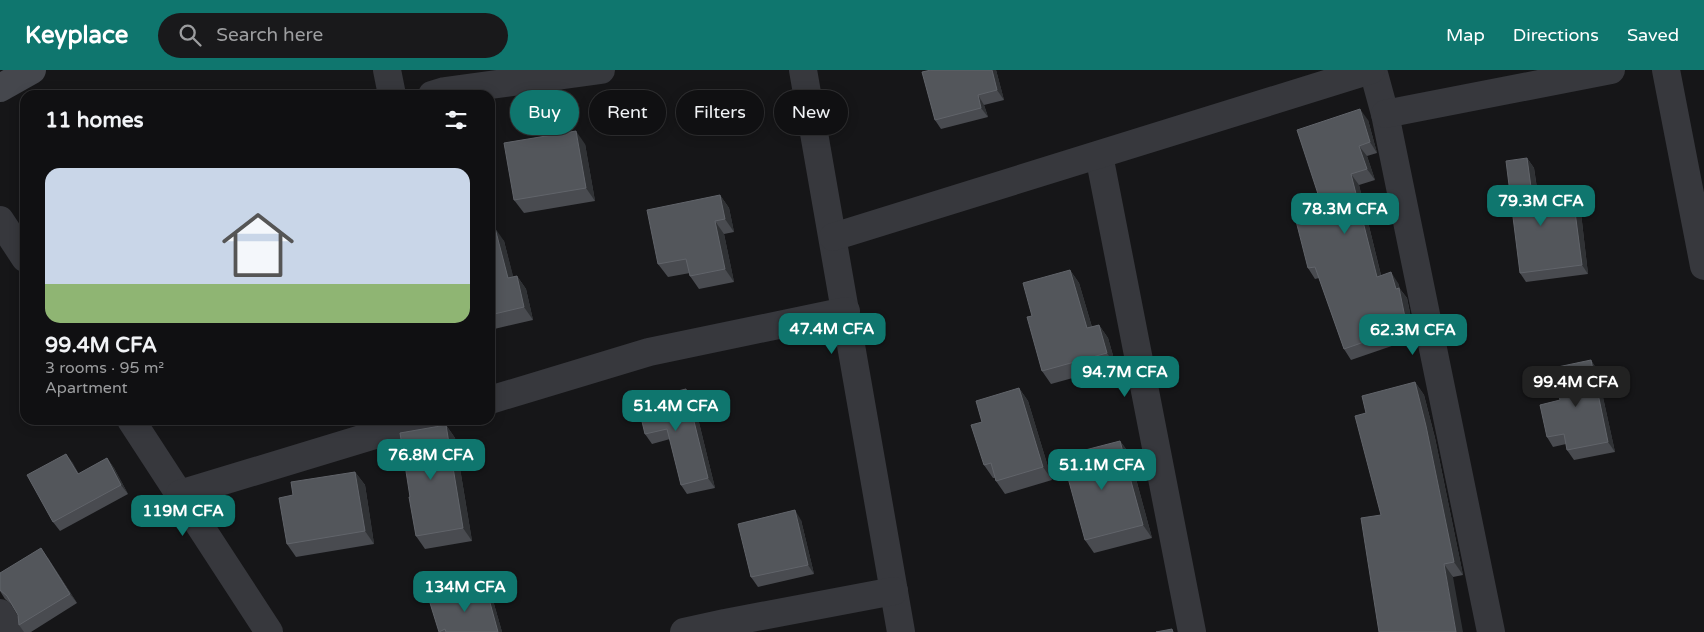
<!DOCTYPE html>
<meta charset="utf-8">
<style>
:root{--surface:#101012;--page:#19191b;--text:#f1f3f6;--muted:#9c9d9f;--line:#303032;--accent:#0f766e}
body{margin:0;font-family:"Varela Round",sans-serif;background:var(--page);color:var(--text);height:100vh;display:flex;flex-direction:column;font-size:19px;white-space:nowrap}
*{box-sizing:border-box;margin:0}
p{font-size:16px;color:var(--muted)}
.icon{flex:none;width:28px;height:28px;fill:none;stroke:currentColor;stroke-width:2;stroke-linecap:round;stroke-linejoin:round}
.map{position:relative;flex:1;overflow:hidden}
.drawer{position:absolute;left:20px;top:20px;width:475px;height:335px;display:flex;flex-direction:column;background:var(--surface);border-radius:15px;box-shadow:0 2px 12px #0003,0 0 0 1px var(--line)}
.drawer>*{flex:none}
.banner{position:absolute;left:510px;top:20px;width:475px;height:45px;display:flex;gap:10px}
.price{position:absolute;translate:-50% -42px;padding:0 11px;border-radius:10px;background:var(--accent);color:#fff;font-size:16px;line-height:32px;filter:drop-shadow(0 1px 2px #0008)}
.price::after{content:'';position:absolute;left:50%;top:30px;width:15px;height:11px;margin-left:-8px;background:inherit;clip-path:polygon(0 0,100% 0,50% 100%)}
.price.active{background:#222;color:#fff}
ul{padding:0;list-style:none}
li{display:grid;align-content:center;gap:10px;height:265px;padding:0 25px}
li+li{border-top:1px solid var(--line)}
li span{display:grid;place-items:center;height:155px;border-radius:15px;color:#555}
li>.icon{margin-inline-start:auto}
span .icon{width:90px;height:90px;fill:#fffc;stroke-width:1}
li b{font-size:21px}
h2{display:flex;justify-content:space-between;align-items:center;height:60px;padding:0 25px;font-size:21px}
.pill{padding:0 18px;border-radius:22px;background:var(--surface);box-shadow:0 2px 12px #0003,0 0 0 1px var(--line);font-size:18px;line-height:45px}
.pill.active{background:var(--accent);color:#fff}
header{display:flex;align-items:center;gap:30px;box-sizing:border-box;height:70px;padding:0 25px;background:var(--accent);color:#fff}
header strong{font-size:24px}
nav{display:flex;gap:28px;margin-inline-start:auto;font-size:18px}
.search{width:350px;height:45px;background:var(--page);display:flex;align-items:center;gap:12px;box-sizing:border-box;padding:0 18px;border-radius:28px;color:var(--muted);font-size:19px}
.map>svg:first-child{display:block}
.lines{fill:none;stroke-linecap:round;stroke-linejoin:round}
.street{stroke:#37383d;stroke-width:28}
.secondary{stroke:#45474d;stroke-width:28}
.wall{fill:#494b50}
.shaded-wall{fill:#303235}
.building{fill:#53565b;stroke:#61646a}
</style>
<header>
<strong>Keyplace</strong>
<div class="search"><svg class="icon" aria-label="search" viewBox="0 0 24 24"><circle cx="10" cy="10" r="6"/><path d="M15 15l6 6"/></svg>Search here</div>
<nav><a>Map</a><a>Directions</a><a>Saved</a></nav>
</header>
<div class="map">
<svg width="1704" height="562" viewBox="0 0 1704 562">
<rect width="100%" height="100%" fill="#161618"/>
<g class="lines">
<g class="street">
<path d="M 387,0 L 392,25"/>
<path d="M 803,0 L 901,562"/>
<path d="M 1373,0 L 1385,44 L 1491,562"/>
<path d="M 1666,0 L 1704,196"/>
<path d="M 432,25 L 445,21 L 601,0"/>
<path d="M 1385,44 L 1611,0"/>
<path d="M 1099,85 L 1192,562"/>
<path d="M 0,150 L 25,188"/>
<path d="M 833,167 L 1371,0"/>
<path d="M 490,330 L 649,282 L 846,241"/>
<path d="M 131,350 L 269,562"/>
<path d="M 180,424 L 424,350"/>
<path d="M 0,543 L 11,562"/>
<path d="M 684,562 L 725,553 L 894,521"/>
</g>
<path class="secondary" d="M 0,18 L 32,0"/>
</g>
<g class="wall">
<path d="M 996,0 L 1004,30 L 984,35 L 988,47 L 941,59 L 935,50 Z"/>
<path d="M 1368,50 L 1377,83 L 1367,86 L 1375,110 L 1359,115 L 1381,205 L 1398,213 L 1400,219 L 1407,228 L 1415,268 L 1351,290 L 1344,279 L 1319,208 L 1315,209 L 1308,198 L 1322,136 Z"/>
<path d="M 585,74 L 595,131 L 524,143 L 514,130 Z"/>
<path d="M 1527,88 L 1534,98 L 1540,138 L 1581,143 L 1588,204 L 1526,212 L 1520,203 Z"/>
<path d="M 720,125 L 729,138 L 734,162 L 724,164 L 734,212 L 699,219 L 690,206 L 690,203 L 668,207 L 658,194 Z"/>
<path d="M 490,159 L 504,171 L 513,207 L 517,206 L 526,219 L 533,250 L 490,260 Z"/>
<path d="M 1070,200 L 1079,213 L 1092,257 L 1099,255 L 1108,268 L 1116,296 L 1051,314 L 1042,301 L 1032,246 Z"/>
<path d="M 1591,290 L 1597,300 L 1615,382 L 1574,390 L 1567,380 L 1566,374 L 1553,377 L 1547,367 L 1560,330 Z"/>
<path d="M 1415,312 L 1424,325 L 1435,368 L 1463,505 L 1453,507 L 1381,445 Z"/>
<path d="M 1019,318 L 1028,331 L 1052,410 L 1005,424 L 996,411 L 995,408 L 993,408 L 984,395 L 982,352 Z"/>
<path d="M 693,328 L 715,418 L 687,424 L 681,415 L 670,369 L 652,374 L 645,364 Z"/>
<path d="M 446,355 L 455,368 L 472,471 L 425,479 L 416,466 L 410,427 Z"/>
<path d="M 1120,371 L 1129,383 L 1152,468 L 1094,483 L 1085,470 Z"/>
<path d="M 66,384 L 79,404 L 107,388 L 114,398 L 128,424 L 60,461 L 53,452 Z"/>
<path d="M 355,402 L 365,415 L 374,474 L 296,487 L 287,474 L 293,425 Z"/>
<path d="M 801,450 L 814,504 L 758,517 L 751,507 Z"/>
<path d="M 48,488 L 77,533 L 31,562 L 24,562 L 19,555 L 18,545 L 11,534 L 5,529 L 0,521 L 0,503 Z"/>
<path d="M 486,518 L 492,527 L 502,562 L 439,562 Z"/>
</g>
<g class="shaded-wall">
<path d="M 992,0 L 996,0 L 1004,30 L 997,20 Z"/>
<path d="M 978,25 L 984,35 L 988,47 L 981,38 Z"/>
<path d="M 1360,39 L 1368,50 L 1377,83 L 1370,72 Z"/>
<path d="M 576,61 L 585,74 L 595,131 L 586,118 Z"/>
<path d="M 1359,76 L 1367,86 L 1375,110 L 1367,99 Z"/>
<path d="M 1527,88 L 1534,98 L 1541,148 L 1534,139 Z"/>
<path d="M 1351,104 L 1359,115 L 1384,218 L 1377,207 Z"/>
<path d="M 720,125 L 729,138 L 734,162 L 725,149 Z"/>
<path d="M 1574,134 L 1581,143 L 1588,204 L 1582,195 Z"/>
<path d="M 715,151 L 724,164 L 734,212 L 725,199 Z"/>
<path d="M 495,158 L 504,171 L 517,221 L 508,208 Z"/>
<path d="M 1070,200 L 1079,213 L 1096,271 L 1087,258 Z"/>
<path d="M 1391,202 L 1398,213 L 1400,219 L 1407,228 L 1415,268 L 1407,257 Z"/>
<path d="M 517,206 L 526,219 L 533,250 L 524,237 Z"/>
<path d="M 1099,255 L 1108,268 L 1116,296 L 1107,283 Z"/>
<path d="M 1591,290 L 1597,300 L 1615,382 L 1608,372 Z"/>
<path d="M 1415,312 L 1424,325 L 1435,368 L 1463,505 L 1454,492 Z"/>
<path d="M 1019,318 L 1028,331 L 1052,410 L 1043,397 Z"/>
<path d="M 686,319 L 693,328 L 715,418 L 708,408 Z"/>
<path d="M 446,355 L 455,368 L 472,471 L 463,458 Z"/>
<path d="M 1120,371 L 1129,383 L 1152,468 L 1143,455 Z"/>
<path d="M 66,384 L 73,393 L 84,414 Z"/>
<path d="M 107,388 L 114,398 L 128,424 L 121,415 Z"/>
<path d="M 355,402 L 365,415 L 374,474 L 365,461 Z"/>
<path d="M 795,440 L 801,450 L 814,504 L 808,495 Z"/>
<path d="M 41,478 L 48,488 L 77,533 L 70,524 Z"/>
<path d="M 1444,494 L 1453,507 L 1463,562 L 1456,562 Z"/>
<path d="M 486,518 L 492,527 L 502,562 L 498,562 Z"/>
</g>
<g class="building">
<path d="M 931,0 L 992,0 L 997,20 L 978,25 L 981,38 L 935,50 L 922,2 Z"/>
<path d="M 1360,39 L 1370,72 L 1359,76 L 1367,99 L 1351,104 L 1377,207 L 1391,202 L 1396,219 L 1399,218 L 1407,257 L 1344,279 L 1315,197 L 1308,198 L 1294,143 L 1322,136 L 1297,60 Z"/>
<path d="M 576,61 L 586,118 L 514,130 L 504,73 Z"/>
<path d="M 1527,88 L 1534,139 L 1574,134 L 1582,195 L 1520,203 L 1506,91 Z"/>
<path d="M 720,125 L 725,149 L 715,151 L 725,199 L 690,206 L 686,189 L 658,194 L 647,140 Z"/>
<path d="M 495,158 L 508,208 L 517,206 L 524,237 L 490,245 L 490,159 Z"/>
<path d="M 1070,200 L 1087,258 L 1099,255 L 1107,283 L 1042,301 L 1027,247 L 1032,246 L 1023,213 Z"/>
<path d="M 1591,290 L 1608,372 L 1567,380 L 1564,364 L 1547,367 L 1540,335 L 1560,330 L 1553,298 Z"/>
<path d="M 1415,312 L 1426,356 L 1454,492 L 1444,494 L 1456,562 L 1379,562 L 1361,448 L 1381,445 L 1355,346 L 1366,343 L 1362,326 Z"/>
<path d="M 1019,318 L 1043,397 L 996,411 L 991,393 L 984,395 L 971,355 L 982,352 L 976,331 Z"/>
<path d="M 686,319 L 708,408 L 681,415 L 667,359 L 645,364 L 637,331 Z"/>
<path d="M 446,355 L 463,458 L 416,466 L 409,427 L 410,427 L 400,363 Z"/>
<path d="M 1120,371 L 1143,455 L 1085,470 L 1062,386 Z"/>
<path d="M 66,384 L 78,404 L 107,388 L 121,415 L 53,452 L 27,405 Z"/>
<path d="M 355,402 L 365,461 L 287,474 L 279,428 L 293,425 L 291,412 Z"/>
<path d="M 795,440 L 808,495 L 751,507 L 738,454 Z"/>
<path d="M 41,478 L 70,524 L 19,555 L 18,545 L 7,526 L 0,520 L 0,503 Z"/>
<path d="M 486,518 L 498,562 L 446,562 L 445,559 L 439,562 L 430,533 Z"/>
<path d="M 1172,559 L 1173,562 L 1156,562 Z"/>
</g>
</svg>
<b class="price" style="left:1541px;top:157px">79.3M CFA</b>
<b class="price" style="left:1345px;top:165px">78.3M CFA</b>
<b class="price" style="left:832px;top:285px">47.4M CFA</b>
<b class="price" style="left:1413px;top:286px">62.3M CFA</b>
<b class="price" style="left:1125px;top:328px">94.7M CFA</b>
<b class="price active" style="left:1576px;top:338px">99.4M CFA</b>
<b class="price" style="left:676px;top:362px">51.4M CFA</b>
<b class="price" style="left:431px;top:411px">76.8M CFA</b>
<b class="price" style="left:1102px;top:421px">51.1M CFA</b>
<b class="price" style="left:183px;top:467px">119M CFA</b>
<b class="price" style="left:465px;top:543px">134M CFA</b>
<div class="banner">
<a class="pill active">Buy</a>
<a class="pill">Rent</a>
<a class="pill">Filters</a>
<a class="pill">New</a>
</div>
<section class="drawer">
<h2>11 homes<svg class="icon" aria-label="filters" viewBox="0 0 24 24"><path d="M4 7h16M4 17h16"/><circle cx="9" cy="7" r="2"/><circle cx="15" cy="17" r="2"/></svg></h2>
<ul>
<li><span style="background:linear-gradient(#c9d6e8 75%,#8fb573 0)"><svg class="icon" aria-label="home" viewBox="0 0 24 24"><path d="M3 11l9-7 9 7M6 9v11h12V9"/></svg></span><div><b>99.4M CFA</b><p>3 rooms · 95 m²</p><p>Apartment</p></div></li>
</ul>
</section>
</div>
